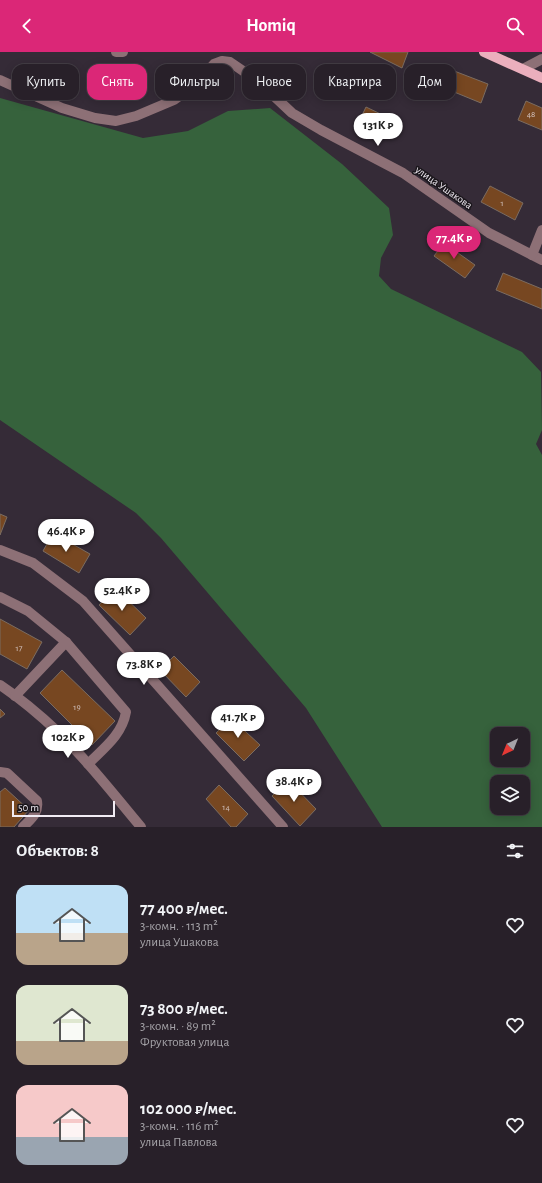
<!DOCTYPE html>
<html lang="ru">
<meta charset="utf-8">
<style>
:root{--surface:#282029;--page:#302831;--text:#f1f3f6;--muted:#a5a3a8;--line:#443e46;--accent:#db2777}
body{margin:0;font-family:"Alegreya Sans",sans-serif;background:var(--page);color:var(--text);height:100vh;display:flex;flex-direction:column;font-size:15px;white-space:nowrap}
*{box-sizing:border-box;margin:0}
p{font-size:13px;color:var(--muted)}
.icon{flex:none;width:22px;height:22px;fill:none;stroke:currentColor;stroke-width:2;stroke-linecap:round;stroke-linejoin:round}
.map{position:relative;height:775px;overflow:hidden}
.drawer{display:flex;flex-direction:column;background:var(--surface);flex:1}
.drawer>*{flex:none}
.banner{position:absolute;left:12px;top:12px;width:518px;height:36px;display:flex;gap:8px}
.needle{width:26px;rotate:223deg}
.fabs{position:absolute;left:490px;top:675px;display:grid;gap:8px}
.fabs a{display:grid;place-items:center;width:40px;height:40px;border-radius:8px;background:var(--surface);box-shadow:0 2px 10px #0003,0 0 0 1px var(--line);font-size:20px}
.scale{position:absolute;left:12px;bottom:10px;width:103px;box-sizing:border-box;padding-left:4px;border:2px solid #f2ecf4;border-top:0;font-size:11px;line-height:14px;white-space:nowrap;color:#f2ecf4;-webkit-text-stroke:3px #1a161b;paint-order:stroke}
.price{position:absolute;translate:-50% -34px;padding:0 9px;border-radius:14px;background:#fff;color:#222;font-size:13px;line-height:26px;filter:drop-shadow(0 1px 2px #0008)}
.price::after{content:'';position:absolute;left:50%;top:24px;width:12px;height:9px;margin-left:-6px;background:inherit;clip-path:polygon(0 0,100% 0,50% 100%)}
.price.current{background:var(--accent);color:#fff}
ul{padding:0;list-style:none}
li{display:flex;align-items:center;gap:12px;height:100px;padding:0 16px}
li span{display:grid;place-items:center;flex:none;width:112px;height:80px;border-radius:12px;color:#555}
li>.icon{margin-inline-start:auto}
span .icon{width:48px;height:48px;fill:#fffc;stroke-width:1}
li b{font-size:17px}
h2{display:flex;justify-content:space-between;align-items:center;height:48px;padding:0 16px;font-size:17px}
.tag{padding:0 14px;border-radius:12px;background:var(--surface);box-shadow:0 2px 10px #0003,0 0 0 1px var(--line);font-size:14px;line-height:36px}
.tag.current{background:var(--accent);color:#fff}
header{display:flex;justify-content:space-between;align-items:center;height:52px;padding:0 16px;background:var(--accent);color:#fff;font-size:18px;font-weight:600}
.map>svg:first-child{display:block}
.green{fill:#36623c;fill-rule:evenodd}
.building{fill:#774721;stroke:#7b6c61}
.lines{fill:none;stroke-linecap:round;stroke-linejoin:round}
.minor{stroke:#8d7076;stroke-width:10}
.major{stroke:#ebafbd;stroke-width:10}
.labels{text-anchor:middle;stroke-width:3;stroke-linejoin:round;paint-order:stroke}
.number-label{font-size:9px;fill:#d3c3bf}
.street-label{font-size:11px;fill:#f2ecf4;stroke:#1a161b}
</style>
<header><svg class="icon" aria-label="back" viewBox="0 0 24 24"><path d="M15 5l-7 7 7 7"/></svg>Homiq<svg class="icon" aria-label="search" viewBox="0 0 24 24"><circle cx="10" cy="10" r="6"/><path d="M15 15l6 6"/></svg></header>
<div class="map">
<svg width="542" height="775" viewBox="0 0 542 775">
<rect width="100%" height="100%" fill="#352b37"/>
<path class="green" d="M 0,46 L 143,86 L 188,79 L 228,59 L 270,56 L 342,112 L 389,156 L 393,183 L 381,206 L 379,224 L 391,237 L 522,300 L 541,320 L 542,378 L 536,392 L 542,403 L 542,775 L 382,775 L 306,656 L 161,486 L 136,461 L 0,368 ZM 497,682 L 523,682 L 523,708 L 497,708 ZM 497,730 L 523,730 L 523,756 L 497,756 Z"/>
<g class="building">
<path d="M 370,0 L 408,0 L 402,16 Z"/>
<path d="M 449,17 L 488,32 L 481,51 L 442,35 Z"/>
<path d="M 526,49 L 542,56 L 542,78 L 518,68 Z"/>
<path d="M 366,55 L 389,66 L 379,87 L 356,76 Z"/>
<path d="M 490,134 L 523,151 L 515,168 L 481,150 Z"/>
<path d="M 444,191 L 475,213 L 465,226 L 434,204 Z"/>
<path d="M 503,221 L 542,237 L 542,257 L 496,238 Z"/>
<path d="M 0,462 L 7,465 L 0,483 Z"/>
<path d="M 53,481 L 90,502 L 79,521 L 43,499 Z"/>
<path d="M 115,536 L 146,566 L 130,583 L 99,553 Z"/>
<path d="M 0,567 L 42,590 L 27,617 L 0,602 Z"/>
<path d="M 174,604 L 200,630 L 186,645 L 160,618 Z"/>
<path d="M 62,618 L 115,669 L 92,693 L 40,641 Z"/>
<path d="M 0,657 L 5,662 L 0,666 Z"/>
<path d="M 231,666 L 260,693 L 244,709 L 216,681 Z"/>
<path d="M 288,728 L 316,757 L 300,774 L 272,744 Z"/>
<path d="M 219,733 L 248,762 L 236,775 L 231,775 L 206,747 Z"/>
<path d="M 5,736 L 29,758 L 14,775 L 0,775 L 0,740 Z"/>
</g>
<g class="lines">
<g class="minor">
<path d="M 116,0 L 123,0"/>
<path d="M 523,17 L 542,7"/>
<path d="M 0,28 L 62,56 L 95,66 L 116,69 L 136,64 L 174,48 L 196,32 L 214,12 L 222,9 L 230,10 L 259,30 L 292,61 L 321,78 L 403,121 L 489,181 L 542,208"/>
<path d="M 532,203 L 542,178"/>
<path d="M 0,498 L 33,511 L 83,549 L 283,775"/>
<path d="M 0,545 L 28,559 L 66,590 L 126,660 C 122,683 104,696 88,712"/>
<path d="M 0,633 C 21,647 40,663 59,681 C 89,710 114,743 141,775"/>
<path d="M 15,644 L 66,590"/>
<path d="M 0,720 L 7,721 L 37,749 C 39,761 31,767 23,775"/>
</g>
<path class="major" d="M 484,0 L 542,26"/>
</g>
<g class="labels">
<g class="number-label">
<text x="531" y="65">48</text>
<text x="502" y="154">1</text>
<text x="19" y="599">17</text>
<text x="77" y="658">19</text>
<text x="226" y="758">14</text>
</g>
<g class="street-label">
<text transform="translate(444 135) rotate(35)" y="4">улица Ушакова</text>
</g>
</g>
</svg>
<div class="fabs">
<a><svg class="needle" viewBox="-14 -14 28 28"><path d="M0-13l5 13h-10z" fill="#e53935"/><path d="M0 13l5-13h-10z" fill="#a5a3a8"/></svg></a>
<a><svg class="icon" aria-label="layers" viewBox="0 0 24 24"><path d="M12 4l9 5-9 5-9-5zM3 14l9 5 9-5"/></svg></a>
</div>
<div class="scale">50 m</div>
<b class="price" style="left:378px;top:95px">131K ₽</b>
<b class="price current" style="left:454px;top:208px">77.4K ₽</b>
<b class="price" style="left:66px;top:501px">46.4K ₽</b>
<b class="price" style="left:122px;top:560px">52.4K ₽</b>
<b class="price" style="left:144px;top:634px">73.8K ₽</b>
<b class="price" style="left:238px;top:687px">41.7K ₽</b>
<b class="price" style="left:68px;top:707px">102K ₽</b>
<b class="price" style="left:294px;top:751px">38.4K ₽</b>
<div class="banner">
<a class="tag">Купить</a>
<a class="tag current">Снять</a>
<a class="tag">Фильтры</a>
<a class="tag">Новое</a>
<a class="tag">Квартира</a>
<a class="tag">Дом</a>
</div>
</div>
<section class="drawer">
<h2>Объектов: 8<svg class="icon" aria-label="filters" viewBox="0 0 24 24"><path d="M4 7h16M4 17h16"/><circle cx="9" cy="7" r="2"/><circle cx="15" cy="17" r="2"/></svg></h2>
<ul>
<li><span style="background:linear-gradient(#bfe0f5 60%,#b9a48a 0)"><svg class="icon" aria-label="home" viewBox="0 0 24 24"><path d="M3 11l9-7 9 7M6 9v11h12V9"/></svg></span><div><b>77 400 ₽/мес.</b><p>3-комн. · 113 m²</p><p>улица Ушакова</p></div><svg class="icon" aria-label="heart" viewBox="0 0 24 24"><path d="M12 20l-8-8c-3-5 5-10 8-4 3-6 11-1 8 4z"/></svg></li>
<li><span style="background:linear-gradient(#dfe7d0 70%,#b9a48a 0)"><svg class="icon" aria-label="home" viewBox="0 0 24 24"><path d="M3 11l9-7 9 7M6 9v11h12V9"/></svg></span><div><b>73 800 ₽/мес.</b><p>3-комн. · 89 m²</p><p>Фруктовая улица</p></div><svg class="icon" aria-label="heart" viewBox="0 0 24 24"><path d="M12 20l-8-8c-3-5 5-10 8-4 3-6 11-1 8 4z"/></svg></li>
<li><span style="background:linear-gradient(#f6c9c9 65%,#9aa5b1 0)"><svg class="icon" aria-label="home" viewBox="0 0 24 24"><path d="M3 11l9-7 9 7M6 9v11h12V9"/></svg></span><div><b>102 000 ₽/мес.</b><p>3-комн. · 116 m²</p><p>улица Павлова</p></div><svg class="icon" aria-label="heart" viewBox="0 0 24 24"><path d="M12 20l-8-8c-3-5 5-10 8-4 3-6 11-1 8 4z"/></svg></li>
</ul>
</section>
